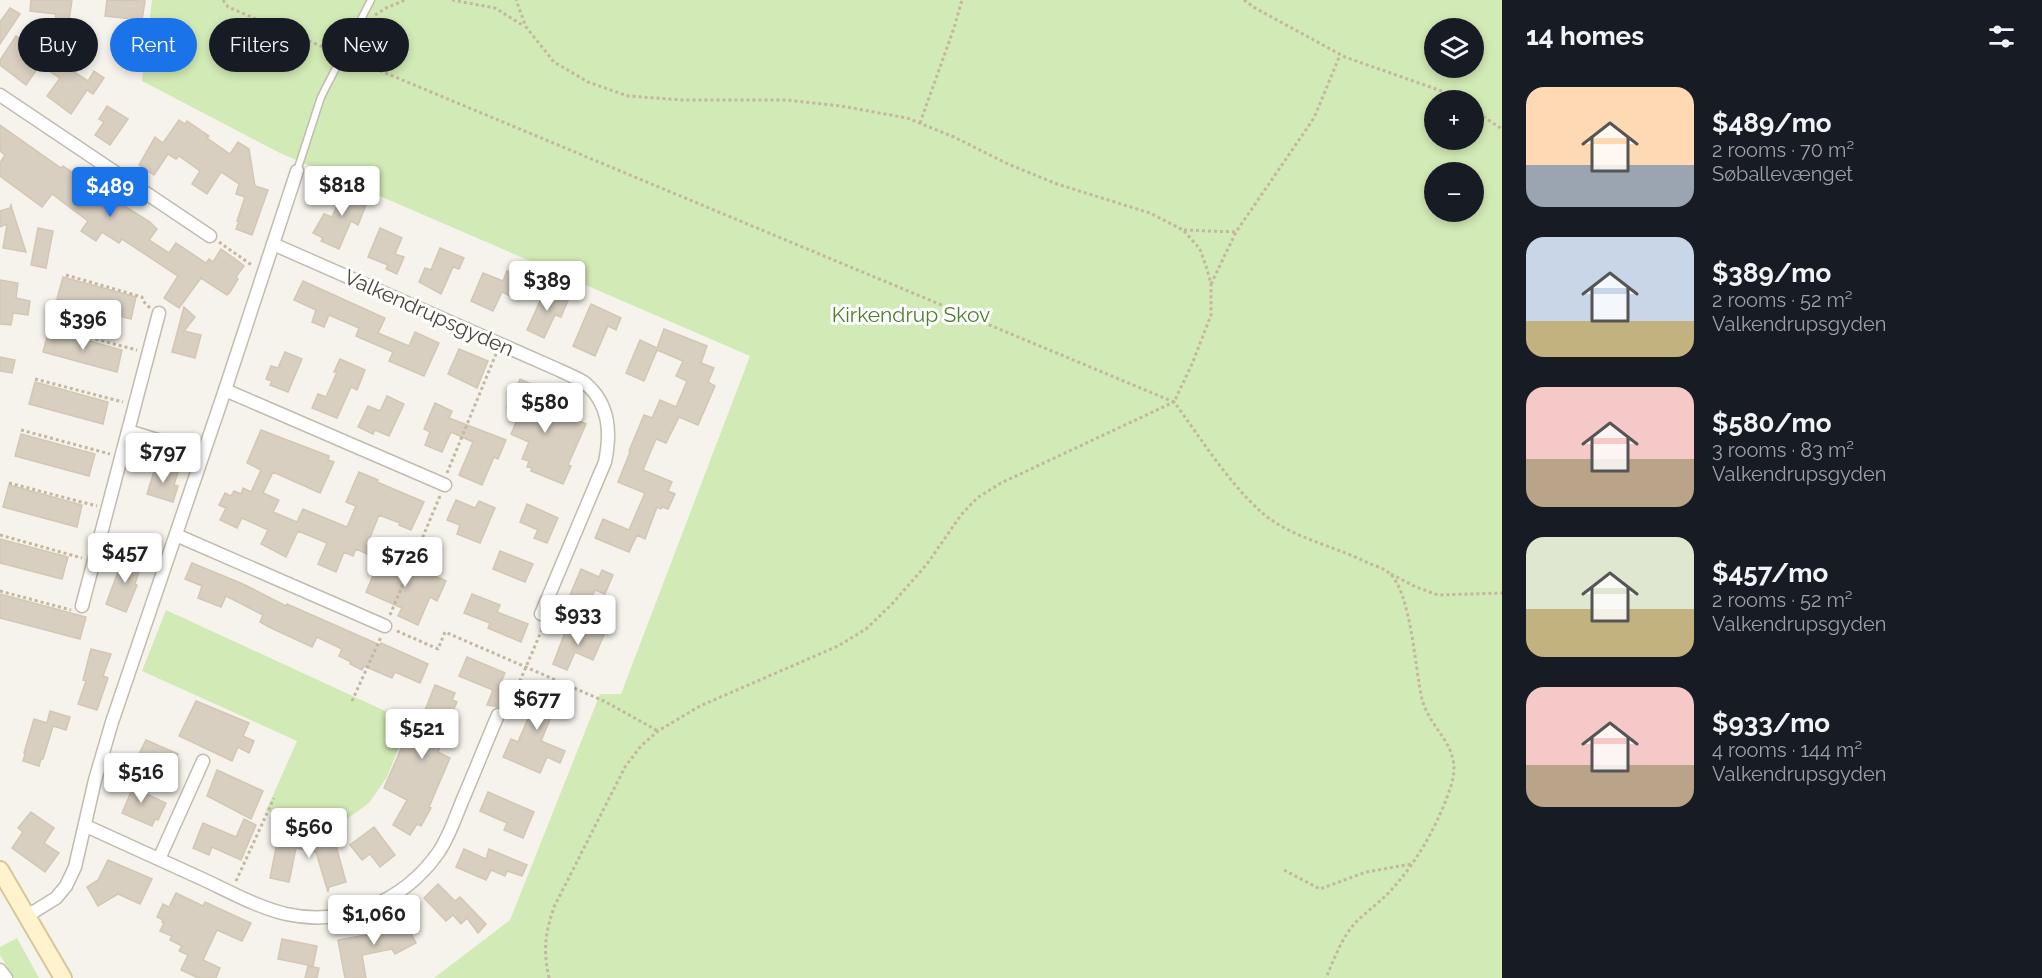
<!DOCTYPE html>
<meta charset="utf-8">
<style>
:root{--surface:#171b24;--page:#242831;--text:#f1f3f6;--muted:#9ea1a6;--accent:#1a73e8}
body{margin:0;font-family:Raleway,sans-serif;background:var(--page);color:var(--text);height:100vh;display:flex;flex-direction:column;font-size:22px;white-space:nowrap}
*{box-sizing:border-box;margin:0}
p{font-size:20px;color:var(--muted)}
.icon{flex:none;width:33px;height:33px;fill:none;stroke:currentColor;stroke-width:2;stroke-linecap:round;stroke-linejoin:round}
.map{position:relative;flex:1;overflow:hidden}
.details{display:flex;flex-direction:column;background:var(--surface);width:540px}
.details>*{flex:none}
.guide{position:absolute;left:18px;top:18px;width:570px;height:54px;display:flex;gap:12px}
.fabs{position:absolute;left:1424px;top:18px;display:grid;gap:12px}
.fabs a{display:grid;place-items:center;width:60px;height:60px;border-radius:50%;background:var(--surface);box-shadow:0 3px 9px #0003;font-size:30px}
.price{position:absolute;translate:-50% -51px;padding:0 14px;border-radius:6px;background:#fff;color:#222;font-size:20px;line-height:39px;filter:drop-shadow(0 2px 3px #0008)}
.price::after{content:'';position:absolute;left:50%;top:36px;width:18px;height:14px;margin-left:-9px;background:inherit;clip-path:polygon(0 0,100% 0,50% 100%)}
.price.active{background:var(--accent);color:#fff}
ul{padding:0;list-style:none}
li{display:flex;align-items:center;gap:18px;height:150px;padding:0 24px}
li span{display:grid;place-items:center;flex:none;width:168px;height:120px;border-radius:18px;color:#555}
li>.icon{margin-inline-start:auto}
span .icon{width:72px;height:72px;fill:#fffc;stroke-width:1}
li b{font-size:26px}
h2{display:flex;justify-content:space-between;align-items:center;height:72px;padding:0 24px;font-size:26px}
.pill{padding:0 21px;border-radius:27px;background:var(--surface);box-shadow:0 3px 9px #0003;font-size:21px;line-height:54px}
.pill.active{background:var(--accent);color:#fff}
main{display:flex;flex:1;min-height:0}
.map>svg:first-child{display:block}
.green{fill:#d2eab5;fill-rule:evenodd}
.building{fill:#d8cfc1;stroke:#d3c7b4;stroke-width:1.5}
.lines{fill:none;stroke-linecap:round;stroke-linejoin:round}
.lane-casing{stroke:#c2bbae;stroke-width:9}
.street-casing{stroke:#c2bbae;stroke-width:15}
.secondary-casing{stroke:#d6c79b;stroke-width:20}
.path{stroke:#c4b79f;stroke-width:3;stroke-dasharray:3 3;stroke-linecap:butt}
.lane{stroke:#fff;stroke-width:6}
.street{stroke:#fff;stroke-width:12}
.secondary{stroke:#fff3cd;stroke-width:16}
.labels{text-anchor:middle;stroke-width:6;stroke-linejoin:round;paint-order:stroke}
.street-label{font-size:21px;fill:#4b4439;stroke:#fff}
.park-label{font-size:21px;fill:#4a7f2a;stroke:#fff}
</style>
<main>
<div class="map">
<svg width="1502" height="978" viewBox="0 0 1502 978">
<rect width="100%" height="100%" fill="#f6f3ec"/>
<g class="green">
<path d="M 152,0 L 1502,0 L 1502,978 L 434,978 L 510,920 L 600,694 L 621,694 L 750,356 L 280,153 L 142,81 ZM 1434,28 L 1473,28 L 1473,68 L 1434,68 ZM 1434,100 L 1473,100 L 1473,140 L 1434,140 ZM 1434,172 L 1473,172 L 1473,212 L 1434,212 Z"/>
<path d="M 166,610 L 409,722 L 387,777 L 369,803 L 340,824 L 310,828 L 266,811 L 297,741 L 142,671 Z"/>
<path d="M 17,938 L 39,978 L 14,978 L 0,955 L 0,947 Z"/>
</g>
<g class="building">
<path d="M 31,0 L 72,0 L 66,41 L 79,39 L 60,63 L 88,81 L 94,71 L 104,78 L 93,94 L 87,90 L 71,114 L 47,96 L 60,78 L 40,65 L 26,85 L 0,65 L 0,60 L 16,36 L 45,54 L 67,22 L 55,21 L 56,14 L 30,11 Z"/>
<path d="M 107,0 L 145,1 L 142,20 L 105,16 Z"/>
<path d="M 10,8 L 20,14 L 0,44 L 0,22 Z"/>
<path d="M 107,106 L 128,119 L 110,145 L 95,135 L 104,122 L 99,119 Z"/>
<path d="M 179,120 L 185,124 L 187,121 L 209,136 L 207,138 L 230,154 L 238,142 L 249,149 L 255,186 L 268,190 L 252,235 L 236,229 L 239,221 L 237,221 L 245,197 L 236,194 L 239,184 L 221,172 L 207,194 L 192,184 L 200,171 L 179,156 L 176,159 L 168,154 L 154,175 L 139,165 L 155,137 L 163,143 Z"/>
<path d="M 0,125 L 61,168 L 63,166 L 122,206 L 123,205 L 150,222 L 157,229 L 149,240 L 169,253 L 176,243 L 206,263 L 209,259 L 213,262 L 221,249 L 238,261 L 244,266 L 236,277 L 238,279 L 230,292 L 227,295 L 201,278 L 179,308 L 164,298 L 178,276 L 122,239 L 119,243 L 102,232 L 96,241 L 81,231 L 88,221 L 52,194 L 42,207 L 0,176 L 0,163 L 5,155 L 0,151 Z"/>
<path d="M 346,185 L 370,195 L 358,225 L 351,221 L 339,249 L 321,241 L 323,238 L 313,233 L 324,214 L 332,217 Z"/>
<path d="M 11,205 L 12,209 L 26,252 L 3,248 L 7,224 L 0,227 L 0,211 L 10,208 Z"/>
<path d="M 38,228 L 53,231 L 46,268 L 31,265 Z"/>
<path d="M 380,228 L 402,238 L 395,254 L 404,257 L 397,274 L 386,269 L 388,265 L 368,257 Z"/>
<path d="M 440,248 L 464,258 L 459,269 L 453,267 L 441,294 L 419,282 L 425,268 L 431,270 Z"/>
<path d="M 507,271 L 519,276 L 510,296 L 502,292 L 493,311 L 471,301 L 483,273 L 503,281 Z"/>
<path d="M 63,277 L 136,297 L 131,319 L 57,299 Z"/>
<path d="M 0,280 L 18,283 L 16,298 L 30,301 L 28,315 L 13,313 L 11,325 L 0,324 Z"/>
<path d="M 303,281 L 385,318 L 378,333 L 409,346 L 415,332 L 439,343 L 424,376 L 389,361 L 393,352 L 356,336 L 359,328 L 329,315 L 324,327 L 312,322 L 316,310 L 294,300 Z"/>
<path d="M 546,288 L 569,298 L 561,317 L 555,315 L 544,338 L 527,330 Z"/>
<path d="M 591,304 L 621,318 L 616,330 L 608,326 L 595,356 L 573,346 Z"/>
<path d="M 184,307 L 195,317 L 184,331 L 201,335 L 195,358 L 172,352 Z"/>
<path d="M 664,329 L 707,346 L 701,363 L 714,368 L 708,382 L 715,386 L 698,425 L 679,417 L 666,443 L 656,439 L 643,470 L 672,482 L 668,491 L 675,494 L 668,509 L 662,507 L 661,509 L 657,507 L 645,539 L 637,535 L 629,552 L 595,538 L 603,519 L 629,530 L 645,493 L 618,482 L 630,452 L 629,451 L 644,415 L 652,418 L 660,400 L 676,407 L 687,381 L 676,376 L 683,361 L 657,350 L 644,381 L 626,373 L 640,340 L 657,348 Z"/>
<path d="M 49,330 L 122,350 L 117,372 L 43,352 Z"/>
<path d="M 459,349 L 488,361 L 477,388 L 448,374 Z"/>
<path d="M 285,352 L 302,359 L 288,392 L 270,385 L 272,381 L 266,379 L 271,366 L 278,368 Z"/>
<path d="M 0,357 L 15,360 L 12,373 L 0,371 Z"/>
<path d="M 340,359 L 365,370 L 357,390 L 351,387 L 337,418 L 312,408 L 318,394 L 326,397 L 337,372 L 334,372 Z"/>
<path d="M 520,379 L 538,387 L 532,400 L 586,424 L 568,465 L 571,466 L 563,484 L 531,471 L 532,468 L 527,467 L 529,461 L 522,459 L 529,442 L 511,434 L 520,414 L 507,408 Z"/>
<path d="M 35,382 L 108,402 L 103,424 L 29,404 Z"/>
<path d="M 387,396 L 404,404 L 389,436 L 375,430 L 373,434 L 358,427 L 368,406 L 380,411 Z"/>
<path d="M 435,403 L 452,411 L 449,418 L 506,440 L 498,459 L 494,457 L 482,485 L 459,475 L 473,442 L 451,432 L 442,452 L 425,445 L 430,432 L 424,429 Z"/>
<path d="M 261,430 L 329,456 L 328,460 L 334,462 L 320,493 L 273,472 L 263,493 L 279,500 L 273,512 L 297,522 L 303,509 L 347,527 L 356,506 L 346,502 L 359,472 L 378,480 L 377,482 L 424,502 L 411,530 L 399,525 L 400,523 L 379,515 L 369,540 L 379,544 L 374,557 L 356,549 L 353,556 L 344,552 L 336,572 L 318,564 L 327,543 L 298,531 L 286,557 L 261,544 L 268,530 L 242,518 L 237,528 L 220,520 L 226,508 L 219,505 L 225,493 L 231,496 L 234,491 L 241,494 L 243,488 L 251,492 L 261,470 L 247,463 Z"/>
<path d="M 21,434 L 95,454 L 89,476 L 15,456 Z"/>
<path d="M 156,465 L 178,472 L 174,485 L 178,486 L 173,502 L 147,494 Z"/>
<path d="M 9,485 L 82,505 L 77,527 L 3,507 Z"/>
<path d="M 456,500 L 475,508 L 479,501 L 495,508 L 480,543 L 457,534 L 460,525 L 447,520 Z"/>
<path d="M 527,504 L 558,518 L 547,543 L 534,538 L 538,530 L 520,522 Z"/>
<path d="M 0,539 L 68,557 L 62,579 L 0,563 Z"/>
<path d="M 500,551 L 533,564 L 525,582 L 493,569 Z"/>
<path d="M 124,556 L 142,562 L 135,584 L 137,585 L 126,612 L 106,604 Z"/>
<path d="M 380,559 L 396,566 L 399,560 L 446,581 L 437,601 L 430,597 L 418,625 L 398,616 L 402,608 L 366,592 Z"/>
<path d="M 192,563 L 243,584 L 286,606 L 287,604 L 380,645 L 381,643 L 428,664 L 420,683 L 395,672 L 392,678 L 364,666 L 362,670 L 350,664 L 351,662 L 339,656 L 342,649 L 317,637 L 312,647 L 269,627 L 260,622 L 263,615 L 226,596 L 221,607 L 198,598 L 202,586 L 185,579 Z"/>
<path d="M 581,569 L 599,577 L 602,570 L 613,575 L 605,594 L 595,590 L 586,610 L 567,602 Z"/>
<path d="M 0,594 L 86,617 L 80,639 L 0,618 Z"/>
<path d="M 472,594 L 500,605 L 497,612 L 528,624 L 521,642 L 488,628 L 490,623 L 464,613 Z"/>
<path d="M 583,626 L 604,635 L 593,660 L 575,652 L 567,670 L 553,664 L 567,627 L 581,633 Z"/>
<path d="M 91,649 L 111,654 L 103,676 L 108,678 L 97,710 L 78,704 L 86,681 L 83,680 Z"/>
<path d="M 467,657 L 505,673 L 498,689 L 509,694 L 503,708 L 487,705 L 493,690 L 459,676 Z"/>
<path d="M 531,681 L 564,694 L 557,711 L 554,710 L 541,741 L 565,751 L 560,763 L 547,757 L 540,773 L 503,757 L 511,739 L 518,742 L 535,702 L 524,698 Z"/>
<path d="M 435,685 L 455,693 L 452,700 L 457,702 L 453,711 L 455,712 L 438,752 L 450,758 L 429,807 L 431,808 L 421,826 L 417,824 L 410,835 L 393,825 L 407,800 L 384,788 L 404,742 L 402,741 L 413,714 L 422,718 Z"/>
<path d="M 196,701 L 249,723 L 243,736 L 254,741 L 249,753 L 238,747 L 232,761 L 179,736 Z"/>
<path d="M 50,711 L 70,717 L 66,730 L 53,726 L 43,759 L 41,759 L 39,766 L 23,761 L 25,754 L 24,753 L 34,719 L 47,723 Z"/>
<path d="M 146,740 L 178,754 L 170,773 L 137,758 Z"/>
<path d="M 217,770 L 263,791 L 251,819 L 207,796 Z"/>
<path d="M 125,776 L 141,784 L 138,790 L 166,803 L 158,820 L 155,819 L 152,826 L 122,813 L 131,792 L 120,788 Z"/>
<path d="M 488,792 L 534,812 L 523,838 L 504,830 L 507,823 L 480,811 Z"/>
<path d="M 31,812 L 54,828 L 44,843 L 59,853 L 45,872 L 12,848 L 23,832 L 18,828 Z"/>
<path d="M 244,819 L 256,825 L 241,860 L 212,847 L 209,855 L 193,848 L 203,823 L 236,837 Z"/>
<path d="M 374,827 L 395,855 L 380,867 L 370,854 L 362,860 L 350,845 Z"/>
<path d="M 298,831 L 329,837 L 330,848 L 336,846 L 346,882 L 329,887 L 328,892 L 316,852 L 296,848 L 289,882 L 270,878 L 277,843 L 295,847 Z"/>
<path d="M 464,849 L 486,859 L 489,849 L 527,865 L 522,876 L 507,871 L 505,876 L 491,870 L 486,880 L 456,867 Z"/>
<path d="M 108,860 L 152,879 L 140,904 L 118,894 L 98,906 L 87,887 L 98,880 Z"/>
<path d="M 438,884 L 455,901 L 460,897 L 486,924 L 478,933 L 467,918 L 461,924 L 453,915 L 446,921 L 424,898 Z"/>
<path d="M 176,893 L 203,906 L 205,902 L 251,923 L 242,941 L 217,930 L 203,960 L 220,968 L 216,978 L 198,978 L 181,970 L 188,955 L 179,951 L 182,946 L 170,940 L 172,936 L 160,931 L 164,923 L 162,922 L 163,920 L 157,917 L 163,904 L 169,907 Z"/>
<path d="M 402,916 L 416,943 L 395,954 L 392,949 L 362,955 L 366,978 L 345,978 L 338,940 L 383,932 L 380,927 Z"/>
<path d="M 282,939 L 317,946 L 313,966 L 278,959 Z"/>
<path d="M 308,966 L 319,968 L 317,978 L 305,978 Z"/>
</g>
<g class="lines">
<defs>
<path id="lane" d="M 297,171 L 321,97 L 371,0"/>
<g id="street">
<path d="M 0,95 L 210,236"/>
<path d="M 273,244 L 559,370 C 567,374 578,378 585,383 C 610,404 611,433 605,462 L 541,614"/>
<path d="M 225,390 L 445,485"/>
<path d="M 128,431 L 203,454"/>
<path d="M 176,535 L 385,626"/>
<path d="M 82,606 L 159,313"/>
<path d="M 86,826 C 123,843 161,860 198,877 C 227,890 256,907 286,914 C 345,927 404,901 438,853 C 449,837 455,818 463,799 C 475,771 486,743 498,715"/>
<path d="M 159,859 L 203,761"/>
<path d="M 27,916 L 56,898 L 66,886 L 75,867 L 95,780 L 112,722 L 225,390 L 297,171"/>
<path d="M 0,970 L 6,978"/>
</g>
<path id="secondary" d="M 0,870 L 63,978"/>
</defs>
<use href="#lane" class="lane-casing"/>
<use href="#street" class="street-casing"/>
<use href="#secondary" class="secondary-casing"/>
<g class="path">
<path d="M 223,0 L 228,7 L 335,52"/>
<path d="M 452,0 L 495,8 L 524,26"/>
<path d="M 1244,0 L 1255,8 L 1345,57 L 1447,93 L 1459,100"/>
<path d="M 375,15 L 386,8 L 405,0"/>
<path d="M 352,59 L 1174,402 L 1192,364 L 1211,315 L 1211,284 L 1207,269 L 1200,249 L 1183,230 L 1150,213 L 1057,184 L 1008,164 L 954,137 L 907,118 L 841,106 L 786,100 L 683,100 L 628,96 L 588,82 L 554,62 L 526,27 L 516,0"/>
<path d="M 1473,110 L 1502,129"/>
<path d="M 920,123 L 954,28 L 962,0"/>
<path d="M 1184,230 L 1236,232"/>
<path d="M 219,242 L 253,266"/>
<path d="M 66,275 L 142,297 L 143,301 L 150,308"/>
<path d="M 1211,284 L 1236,232 L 1314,118 L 1340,55"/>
<path d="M 49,327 L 137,350"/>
<path d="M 35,379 L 123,402"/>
<path d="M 21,430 L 110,454"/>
<path d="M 447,473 L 496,354"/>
<path d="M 9,483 L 97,506"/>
<path d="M 0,535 L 82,558"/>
<path d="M 1391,574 L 1416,587 L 1438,595 L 1502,593"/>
<path d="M 0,591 L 71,610"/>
<path d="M 390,615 L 440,496"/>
<path d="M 397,631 L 438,649 L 445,632 L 604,701 L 658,731"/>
<path d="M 352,701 L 381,637"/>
<path d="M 508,709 L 543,627"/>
<path d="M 1284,870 L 1320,889 L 1366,872 L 1412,864"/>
<path d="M 236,881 L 274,798"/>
<path d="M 549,978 C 543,950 545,934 554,907 L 625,767 L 641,746 L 658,731 L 700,706 L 838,646 L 866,629 L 892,604 L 927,564 L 961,515 L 977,498 L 1001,483 L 1174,402 C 1201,438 1239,500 1276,523 C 1305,541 1339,548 1368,563 C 1375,566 1384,568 1389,573 C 1411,591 1415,669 1422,699 C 1430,731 1464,746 1451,786 C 1439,822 1419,859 1393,888 C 1382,901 1368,910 1356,922 C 1342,937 1334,959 1326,978"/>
</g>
<use href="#lane" class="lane"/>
<use href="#street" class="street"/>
<use href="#secondary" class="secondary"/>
</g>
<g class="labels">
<g class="street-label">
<text transform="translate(429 313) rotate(24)" y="7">Valkendrupsgyden</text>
</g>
<g class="park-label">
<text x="911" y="322">Kirkendrup Skov</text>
</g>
</g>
</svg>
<div class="fabs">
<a><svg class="icon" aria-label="layers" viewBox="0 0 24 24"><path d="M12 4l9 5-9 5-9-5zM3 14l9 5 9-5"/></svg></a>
<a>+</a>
<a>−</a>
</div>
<b class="price" style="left:342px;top:217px">$818</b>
<b class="price active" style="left:110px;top:218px">$489</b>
<b class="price" style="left:547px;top:312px">$389</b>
<b class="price" style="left:83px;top:351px">$396</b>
<b class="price" style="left:545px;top:434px">$580</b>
<b class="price" style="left:163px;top:484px">$797</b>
<b class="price" style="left:125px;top:584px">$457</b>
<b class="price" style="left:405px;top:588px">$726</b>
<b class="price" style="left:578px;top:646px">$933</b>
<b class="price" style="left:537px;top:731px">$677</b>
<b class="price" style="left:422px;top:760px">$521</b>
<b class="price" style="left:141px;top:804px">$516</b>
<b class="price" style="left:309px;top:859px">$560</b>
<b class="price" style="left:374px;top:946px">$1,060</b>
<div class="guide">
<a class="pill">Buy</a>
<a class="pill active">Rent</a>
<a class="pill">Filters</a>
<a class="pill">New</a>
</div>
</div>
<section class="details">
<h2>14 homes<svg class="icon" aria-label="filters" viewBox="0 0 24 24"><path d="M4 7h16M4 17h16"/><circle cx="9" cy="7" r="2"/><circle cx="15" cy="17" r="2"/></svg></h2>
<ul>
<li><span style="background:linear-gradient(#ffd9b3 65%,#9aa5b1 0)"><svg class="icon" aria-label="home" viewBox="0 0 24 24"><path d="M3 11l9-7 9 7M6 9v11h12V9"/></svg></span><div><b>$489/mo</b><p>2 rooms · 70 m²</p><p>Søballevænget</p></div></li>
<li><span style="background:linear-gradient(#c9d6e8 70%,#c2b280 0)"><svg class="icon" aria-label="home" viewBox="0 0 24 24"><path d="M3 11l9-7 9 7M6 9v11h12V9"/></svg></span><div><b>$389/mo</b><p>2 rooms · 52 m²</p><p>Valkendrupsgyden</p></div></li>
<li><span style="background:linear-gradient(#f6c9c9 60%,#b9a48a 0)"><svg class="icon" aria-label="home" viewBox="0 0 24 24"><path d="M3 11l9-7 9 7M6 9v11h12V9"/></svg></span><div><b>$580/mo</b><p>3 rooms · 83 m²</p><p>Valkendrupsgyden</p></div></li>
<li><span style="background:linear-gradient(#dfe7d0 60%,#c2b280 0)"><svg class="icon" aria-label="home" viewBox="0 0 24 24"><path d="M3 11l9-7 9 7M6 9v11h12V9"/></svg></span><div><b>$457/mo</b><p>2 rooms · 52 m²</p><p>Valkendrupsgyden</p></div></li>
<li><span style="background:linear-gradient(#f6c9c9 65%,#b9a48a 0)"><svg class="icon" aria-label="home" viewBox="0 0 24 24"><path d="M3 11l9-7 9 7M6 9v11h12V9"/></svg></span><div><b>$933/mo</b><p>4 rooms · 144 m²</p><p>Valkendrupsgyden</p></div></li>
</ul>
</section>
</main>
